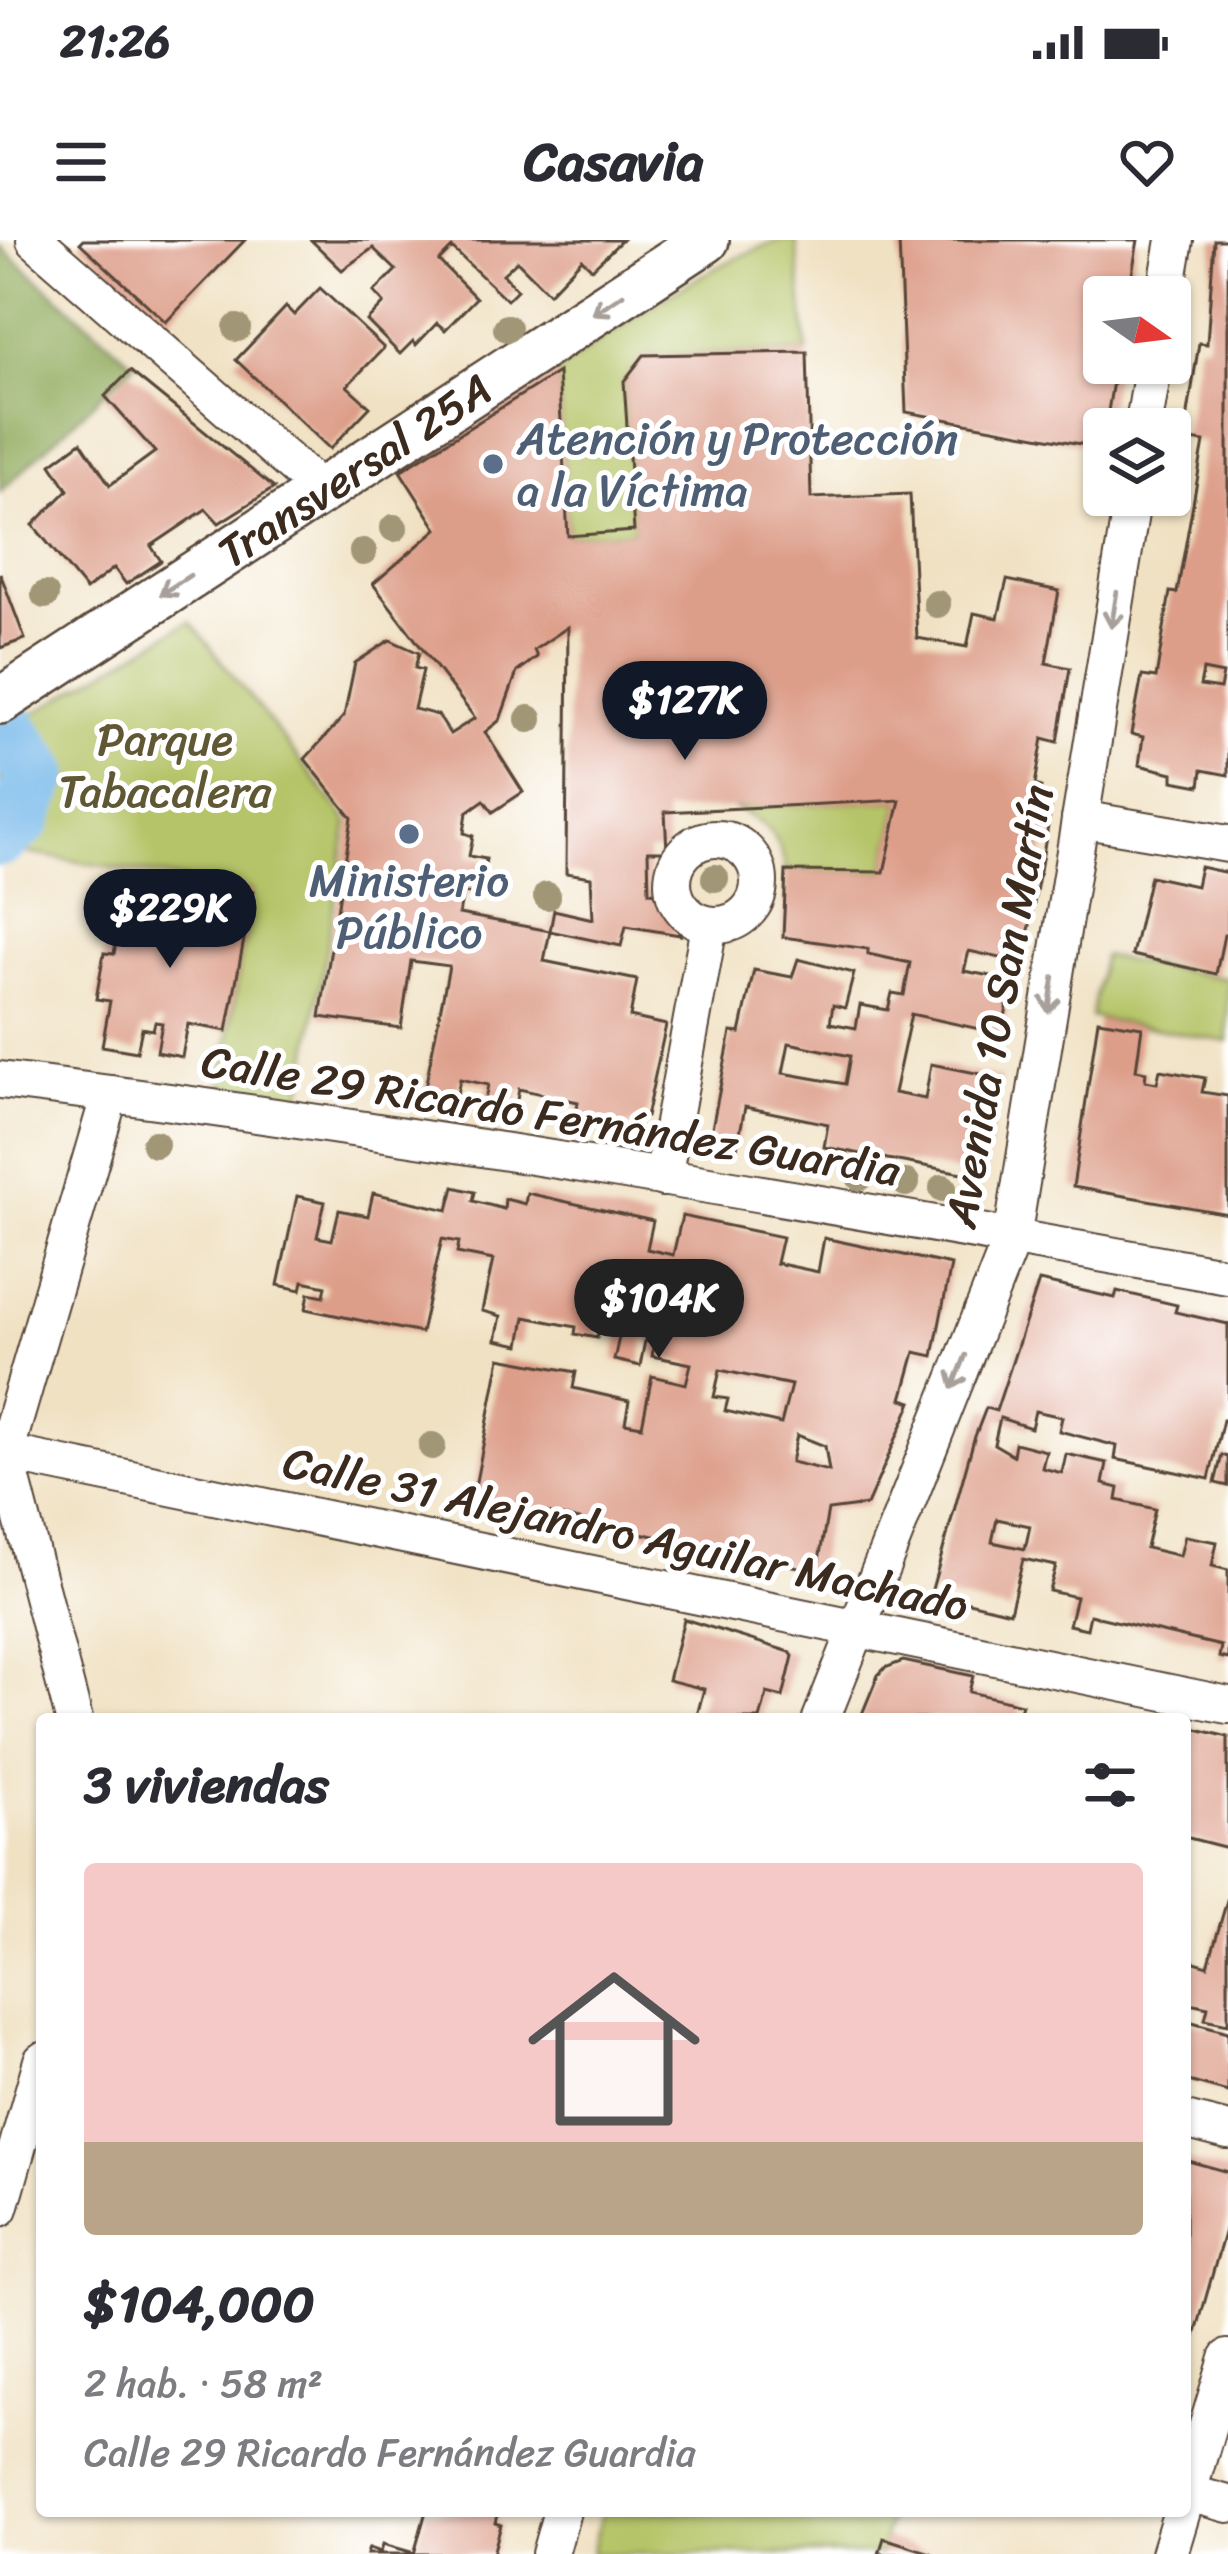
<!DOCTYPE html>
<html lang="es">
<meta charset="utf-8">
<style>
:root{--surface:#fff;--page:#f2f2f3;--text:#2b2b33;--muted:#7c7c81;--accent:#111827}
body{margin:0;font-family:Sriracha,sans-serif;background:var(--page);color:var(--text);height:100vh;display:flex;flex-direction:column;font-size:45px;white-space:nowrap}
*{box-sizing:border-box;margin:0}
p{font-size:39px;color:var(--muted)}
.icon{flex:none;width:66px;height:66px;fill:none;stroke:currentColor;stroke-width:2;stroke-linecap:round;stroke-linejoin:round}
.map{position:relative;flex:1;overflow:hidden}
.drawer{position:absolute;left:36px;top:1473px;width:1155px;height:804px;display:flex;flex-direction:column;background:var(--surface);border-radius:12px;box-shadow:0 3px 9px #0004}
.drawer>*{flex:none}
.needle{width:78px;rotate:104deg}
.buttons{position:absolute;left:1083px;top:36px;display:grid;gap:24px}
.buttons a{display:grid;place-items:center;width:108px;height:108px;border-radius:12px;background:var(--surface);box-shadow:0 3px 9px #0004;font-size:60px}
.price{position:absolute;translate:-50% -102px;padding:0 27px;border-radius:42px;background:var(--accent);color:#fff;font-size:39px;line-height:78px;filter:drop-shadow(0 3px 6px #0008)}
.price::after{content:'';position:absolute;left:50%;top:72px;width:36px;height:27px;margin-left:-18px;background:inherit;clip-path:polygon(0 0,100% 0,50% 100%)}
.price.current{background:#222;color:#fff}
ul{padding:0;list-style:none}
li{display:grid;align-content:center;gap:24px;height:636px;padding:0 48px}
li span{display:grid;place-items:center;height:372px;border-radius:12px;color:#555}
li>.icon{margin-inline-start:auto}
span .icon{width:216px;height:216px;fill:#fffc;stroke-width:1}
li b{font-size:51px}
h2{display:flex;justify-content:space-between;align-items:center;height:144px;padding:0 48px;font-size:51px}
.status{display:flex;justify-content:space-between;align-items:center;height:84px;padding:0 60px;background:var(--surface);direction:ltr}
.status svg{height:33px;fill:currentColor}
header{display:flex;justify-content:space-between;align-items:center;height:156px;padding:0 48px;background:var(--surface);font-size:54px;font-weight:700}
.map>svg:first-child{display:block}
.green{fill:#b5c467;stroke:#787742;stroke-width:3}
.forest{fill:#90aa5c;stroke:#666a3d;stroke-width:3}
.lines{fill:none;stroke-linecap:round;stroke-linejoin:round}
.river{stroke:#74b8ea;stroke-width:63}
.building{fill:#dd9e89;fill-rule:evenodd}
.minor-casing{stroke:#564537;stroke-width:40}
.major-casing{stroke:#564537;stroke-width:50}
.minor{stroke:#fff;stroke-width:36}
.major{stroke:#fff;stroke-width:45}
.tree{fill:#a19674}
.oneway{stroke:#a79f9a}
.service-dot{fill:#5c6f8a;stroke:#fff;stroke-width:4.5}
.labels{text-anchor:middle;stroke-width:10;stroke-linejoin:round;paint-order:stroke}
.service-label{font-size:45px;fill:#4e5e75;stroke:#fff;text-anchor:start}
.street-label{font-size:45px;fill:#3b2a1e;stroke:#fff}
.park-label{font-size:45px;fill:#605834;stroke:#fff}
</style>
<div class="status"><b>21:26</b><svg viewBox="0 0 49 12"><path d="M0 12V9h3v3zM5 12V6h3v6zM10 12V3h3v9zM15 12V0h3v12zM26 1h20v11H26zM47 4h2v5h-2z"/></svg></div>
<header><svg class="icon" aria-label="menu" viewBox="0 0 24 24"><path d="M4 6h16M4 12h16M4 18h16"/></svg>Casavia<svg class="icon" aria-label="heart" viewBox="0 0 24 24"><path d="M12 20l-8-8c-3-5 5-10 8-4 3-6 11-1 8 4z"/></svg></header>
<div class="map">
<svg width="1228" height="2314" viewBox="0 0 1228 2314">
<rect width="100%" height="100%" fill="#fff"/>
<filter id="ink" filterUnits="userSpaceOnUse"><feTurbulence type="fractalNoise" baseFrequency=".00833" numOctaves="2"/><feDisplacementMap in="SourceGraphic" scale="24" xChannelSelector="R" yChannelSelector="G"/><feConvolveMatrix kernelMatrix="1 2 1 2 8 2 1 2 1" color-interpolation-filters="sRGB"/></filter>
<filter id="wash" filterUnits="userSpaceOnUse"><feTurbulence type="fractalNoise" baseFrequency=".004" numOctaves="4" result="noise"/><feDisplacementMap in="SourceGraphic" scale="48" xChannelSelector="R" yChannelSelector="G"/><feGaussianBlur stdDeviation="2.7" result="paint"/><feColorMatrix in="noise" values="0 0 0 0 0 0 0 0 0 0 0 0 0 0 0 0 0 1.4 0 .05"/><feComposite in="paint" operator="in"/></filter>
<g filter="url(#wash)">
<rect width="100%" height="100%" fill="#f0e1c2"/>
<g class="green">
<path d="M 780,0 L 796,0 L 807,112 L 645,115 L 624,141 L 634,291 L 568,296 L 558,132 C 632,79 694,31 780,0 Z"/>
<path d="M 190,381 L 348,582 L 301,858 L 221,844 L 252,651 L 14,611 L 38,575 L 56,531 L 23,480 Z"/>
<path d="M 0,503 L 22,533 L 13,564 L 0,575 Z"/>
<path d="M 900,560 L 884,632 L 786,631 C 779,595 766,581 733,568 Z"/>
<path d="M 1103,716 L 1228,739 L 1228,802 L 1091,777 Z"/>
<path d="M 603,2271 L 857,2271 L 885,2279 L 892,2271 L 879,2314 L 591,2314 Z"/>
</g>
<path class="forest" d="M 0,6 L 134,124 L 0,252 Z"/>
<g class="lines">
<path class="river" d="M 0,481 L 38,535 L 20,578 L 0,595"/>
</g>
<g id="blocks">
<g class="building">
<path d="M 83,0 L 245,0 L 166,82 L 80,3 Z"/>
<path d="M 311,0 L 622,0 L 592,29 L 582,19 L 549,53 L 517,21 L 503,34 L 517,50 L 507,60 L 452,8 L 439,21 L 476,58 L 445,90 L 437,83 L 416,105 L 413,101 L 400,114 L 367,81 L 384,63 L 374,52 L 396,30 L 373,8 L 342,30 Z"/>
<path d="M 899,0 L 1138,0 L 1128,57 L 1104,57 L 1104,123 L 1116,123 L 1102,208 L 906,172 Z"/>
<path d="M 1214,0 L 1228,0 L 1228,535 L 1202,530 L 1200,546 L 1173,541 L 1173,533 L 1139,525 L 1143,497 L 1131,494 L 1142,436 L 1156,438 L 1170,352 L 1177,353 L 1204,202 L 1184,199 L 1199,103 L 1207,104 ZM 1203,430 L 1223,434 L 1220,449 L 1200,446 Z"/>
<path d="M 320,48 L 384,108 L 347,146 L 370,167 L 330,209 L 236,120 L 286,67 L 294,75 Z"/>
<path d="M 807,112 L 811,258 L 910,254 L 917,398 L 967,407 L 974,373 L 998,378 L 1007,340 L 1059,351 L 1046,423 L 1070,428 L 1058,502 L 1043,498 L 1035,545 L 1041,547 L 1038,567 L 1051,570 L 1023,723 L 969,711 L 964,731 L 1012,740 L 1002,794 L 911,774 L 894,853 L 925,859 L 931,824 L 1001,838 L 983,937 L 824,907 L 828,884 L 745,867 L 737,908 L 709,903 L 731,792 L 740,793 L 754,730 L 792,737 L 798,719 L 854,733 L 845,768 L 833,765 L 830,783 L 856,788 L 860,765 L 888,770 L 892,753 L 904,755 L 910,723 L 868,714 L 868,709 L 783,697 L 786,631 L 884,632 L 900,560 L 665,572 L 667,611 L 648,611 L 649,652 L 661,653 L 680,695 L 626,686 L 621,706 L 550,691 L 544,721 L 637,740 L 630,777 L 666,785 L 646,877 L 620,891 L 575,881 L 578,862 L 519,849 L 515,870 L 484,864 L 488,845 L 460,839 L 456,860 L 424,853 L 449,726 L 411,721 L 401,788 L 320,777 L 352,578 L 305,519 L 344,476 L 355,423 L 390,400 L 419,413 L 415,428 L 423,430 L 414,469 L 438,475 L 450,494 L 475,478 L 373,344 L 437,289 L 400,231 L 558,132 L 568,296 L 634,291 L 624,141 L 644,115 ZM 568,387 L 566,633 L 591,637 L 593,679 L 554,670 L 550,691 L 459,674 L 463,653 L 480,655 L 486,619 L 469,616 L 473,596 L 464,593 L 467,572 L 484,560 L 493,572 L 523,552 L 485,492 L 500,480 L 517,432 L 537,417 L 534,410 ZM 789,803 L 850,816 L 845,844 L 783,833 Z"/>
<path d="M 130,131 L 274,248 L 219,283 L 206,269 L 151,306 L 161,321 L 126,344 L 114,328 L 86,350 L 33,285 L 68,250 L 51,224 L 81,202 L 110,245 L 155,212 L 105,156 Z"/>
<path d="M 0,333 L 25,399 L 0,408 Z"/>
<path d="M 1200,627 L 1228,633 L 1228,696 L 1224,695 L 1216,734 L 1132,715 L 1150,636 L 1196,646 Z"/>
<path d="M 191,639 L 253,651 L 227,791 L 188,784 L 182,817 L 157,812 L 162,783 L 155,782 L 153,790 L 142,788 L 137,812 L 102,806 L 110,761 L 96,759 L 104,713 L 114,714 L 117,694 L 106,692 L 112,658 L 174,669 L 172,681 L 197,683 L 197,689 L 238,696 L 243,669 L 187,658 Z"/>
<path d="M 1098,780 L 1142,787 L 1136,830 L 1146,832 L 1145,841 L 1157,843 L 1160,830 L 1205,838 L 1202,852 L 1228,856 L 1228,974 L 1073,947 Z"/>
<path d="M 454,947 L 475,952 L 473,961 L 504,969 L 505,959 L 525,964 L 527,953 L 653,981 L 647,1009 L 673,1015 L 682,976 L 782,997 L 776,1023 L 818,1032 L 824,998 L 951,1025 L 933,1116 L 915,1112 L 902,1159 L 912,1162 L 867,1265 L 828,1270 L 817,1331 L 473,1257 L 500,1118 L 576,1132 L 573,1148 L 629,1161 L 625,1183 L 642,1186 L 652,1136 L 686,1144 L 691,1124 L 652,1116 L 654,1103 L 645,1101 L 640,1126 L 614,1120 L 621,1088 L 600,1083 L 597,1098 L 575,1094 L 576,1087 L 525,1077 L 520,1105 L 496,1100 L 501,1076 L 482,1071 L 493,1020 L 457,1013 L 459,1002 L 442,999 L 421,1093 L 306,1069 L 309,1053 L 324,1056 L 326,1046 L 303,1041 L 301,1050 L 278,1045 L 297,956 L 325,962 L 317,997 L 332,1000 L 339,970 L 368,976 L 373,953 L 448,970 ZM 720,1130 L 791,1145 L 781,1184 L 725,1171 L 728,1159 L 714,1157 ZM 797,1195 L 825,1206 L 829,1231 L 791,1222 Z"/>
<path d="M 1039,1041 L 1115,1058 L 1117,1051 L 1177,1065 L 1175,1072 L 1228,1084 L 1228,1181 L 1223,1180 L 1209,1239 L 1115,1219 L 1117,1206 L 1059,1191 L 1062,1177 L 1035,1171 L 1031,1188 L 1000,1178 L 994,1204 L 1013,1215 L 1015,1203 L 1046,1211 L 1042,1228 L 1062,1233 L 1066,1214 L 1107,1223 L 1103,1244 L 1119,1248 L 1117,1260 L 1155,1269 L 1146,1308 L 1180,1316 L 1185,1296 L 1217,1302 L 1212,1326 L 1228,1330 L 1228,1419 L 1219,1417 L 1221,1406 L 1090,1375 L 1087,1389 L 1069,1385 L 1076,1357 L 1049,1351 L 1056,1326 L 1023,1319 L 1010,1372 L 931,1353 L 974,1199 L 986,1168 L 996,1171 ZM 997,1279 L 1030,1286 L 1025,1309 L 992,1302 Z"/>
<path d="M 1222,1215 L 1228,1217 L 1228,1246 L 1215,1243 Z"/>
<path d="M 684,1379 L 790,1412 L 793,1416 L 783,1457 L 767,1453 L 760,1479 L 696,1479 L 704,1449 L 668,1440 Z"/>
<path d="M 903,1421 L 973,1436 L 969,1452 L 1022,1464 L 1019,1474 L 1033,1479 L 860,1479 L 878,1435 L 885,1428 Z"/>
<path d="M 1185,1486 L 1228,1497 L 1228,1608 L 1185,1597 Z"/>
<path d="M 1227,1660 L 1228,1661 L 1228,1784 L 1205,1779 L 1208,1767 L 1185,1762 L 1188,1720 L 1208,1726 Z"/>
<path d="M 1185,1780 L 1228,1792 L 1228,1852 L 1185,1840 Z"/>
<path d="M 1185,1920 L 1228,1932 L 1228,1979 L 1192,2107 L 1185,2105 Z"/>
<path d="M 426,2271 L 498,2271 L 495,2283 L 501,2285 L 493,2314 L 414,2314 Z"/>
<path d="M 884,2298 L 931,2313 L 931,2314 L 879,2314 Z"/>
<path d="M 383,2304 L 414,2313 L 414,2314 L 367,2314 L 369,2308 L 381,2312 Z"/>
</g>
</g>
</g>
<g filter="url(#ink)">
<use href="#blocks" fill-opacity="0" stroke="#564537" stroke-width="3"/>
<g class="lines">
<defs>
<g id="minor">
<path d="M 35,0 L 322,251"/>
<path d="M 1165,57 L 1175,0"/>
<path d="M 1143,189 L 1154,123"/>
<path d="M 1080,579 L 1228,604"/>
<circle cx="716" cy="642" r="43"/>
<path d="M 0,840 C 411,890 820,963 1228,1036"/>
<path d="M 663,938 L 709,686"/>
<path d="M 0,1217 L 5,1213 L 1228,1465"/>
<path d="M 74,1479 L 5,1213 L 110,854"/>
<path d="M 821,1479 L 1012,998 L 1133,255"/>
<path d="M 1185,1880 L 1228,1891"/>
<path d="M 0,1968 L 42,1821"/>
<path d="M 1188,2253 L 1228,2264"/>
<path d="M 1185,2262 L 1228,2118"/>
<path d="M 550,2314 L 562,2271"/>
<path d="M 1169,2314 L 1182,2271"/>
</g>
<g id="major">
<path id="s1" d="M 0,461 L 706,0"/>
</g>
</defs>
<use href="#minor" class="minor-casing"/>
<use href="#major" class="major-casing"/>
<use href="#minor" class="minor"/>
<use href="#major" class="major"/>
</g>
<g class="tree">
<circle cx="237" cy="88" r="14"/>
<circle cx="507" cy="88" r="14"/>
<circle cx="394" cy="288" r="14"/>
<circle cx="363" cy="312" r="14"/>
<circle cx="45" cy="355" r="14"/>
<circle cx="937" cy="364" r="14"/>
<circle cx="529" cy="479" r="14"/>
<circle cx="715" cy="638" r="14"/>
<circle cx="547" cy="656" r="14"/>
<circle cx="155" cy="904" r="14"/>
<circle cx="860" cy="937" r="14"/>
<circle cx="906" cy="943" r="14"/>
<circle cx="943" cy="948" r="14"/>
<circle cx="432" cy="1206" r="14"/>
</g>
<defs><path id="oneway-shaft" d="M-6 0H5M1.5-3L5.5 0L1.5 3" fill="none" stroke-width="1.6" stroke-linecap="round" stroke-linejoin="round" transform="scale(3)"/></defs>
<g class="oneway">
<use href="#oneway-shaft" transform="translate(608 64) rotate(147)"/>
<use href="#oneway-shaft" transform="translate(175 345) rotate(147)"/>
<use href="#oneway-shaft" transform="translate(1114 370) rotate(99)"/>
<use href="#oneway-shaft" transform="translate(1051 755) rotate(99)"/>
<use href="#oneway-shaft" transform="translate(959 1132) rotate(112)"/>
</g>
</g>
<g class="service-dot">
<circle cx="493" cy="224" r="12"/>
<circle cx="409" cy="594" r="12"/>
</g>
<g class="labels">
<g class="service-label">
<text x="517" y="214">Atención y Protección<tspan x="517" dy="52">a la Víctima</tspan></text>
<text x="409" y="656" text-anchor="middle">Ministerio<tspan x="409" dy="52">Público</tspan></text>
</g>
<g class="street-label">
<text dy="16" stroke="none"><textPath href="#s1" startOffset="423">Transversal 25A</textPath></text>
<text transform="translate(998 766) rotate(-80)" y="16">Avenida 10 San Martín</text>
<text transform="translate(551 875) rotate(9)" y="16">Calle 29 Ricardo Fernández Guardia</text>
<text transform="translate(626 1293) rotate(12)" y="16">Calle 31 Alejandro Aguilar Machado</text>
</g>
<g class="park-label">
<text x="165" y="515">Parque<tspan x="165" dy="52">Tabacalera</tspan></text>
</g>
</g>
</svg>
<div class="buttons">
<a><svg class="needle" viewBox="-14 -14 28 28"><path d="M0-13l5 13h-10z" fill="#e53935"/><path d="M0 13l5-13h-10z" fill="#7c7c81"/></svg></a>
<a><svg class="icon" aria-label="layers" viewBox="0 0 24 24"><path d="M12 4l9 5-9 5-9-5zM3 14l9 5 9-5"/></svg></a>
</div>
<b class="price" style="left:685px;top:523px">$127K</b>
<b class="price" style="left:170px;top:731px">$229K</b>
<b class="price current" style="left:659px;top:1121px">$104K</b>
<section class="drawer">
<h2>3 viviendas<svg class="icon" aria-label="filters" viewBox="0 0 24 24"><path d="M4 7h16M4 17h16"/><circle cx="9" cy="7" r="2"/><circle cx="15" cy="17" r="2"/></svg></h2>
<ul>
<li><span style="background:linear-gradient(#f6c9c9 75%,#b9a48a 0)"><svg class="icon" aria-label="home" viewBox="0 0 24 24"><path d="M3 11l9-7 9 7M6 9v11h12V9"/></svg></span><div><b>$104,000</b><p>2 hab. · 58 m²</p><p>Calle 29 Ricardo Fernández Guardia</p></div></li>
</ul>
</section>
</div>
